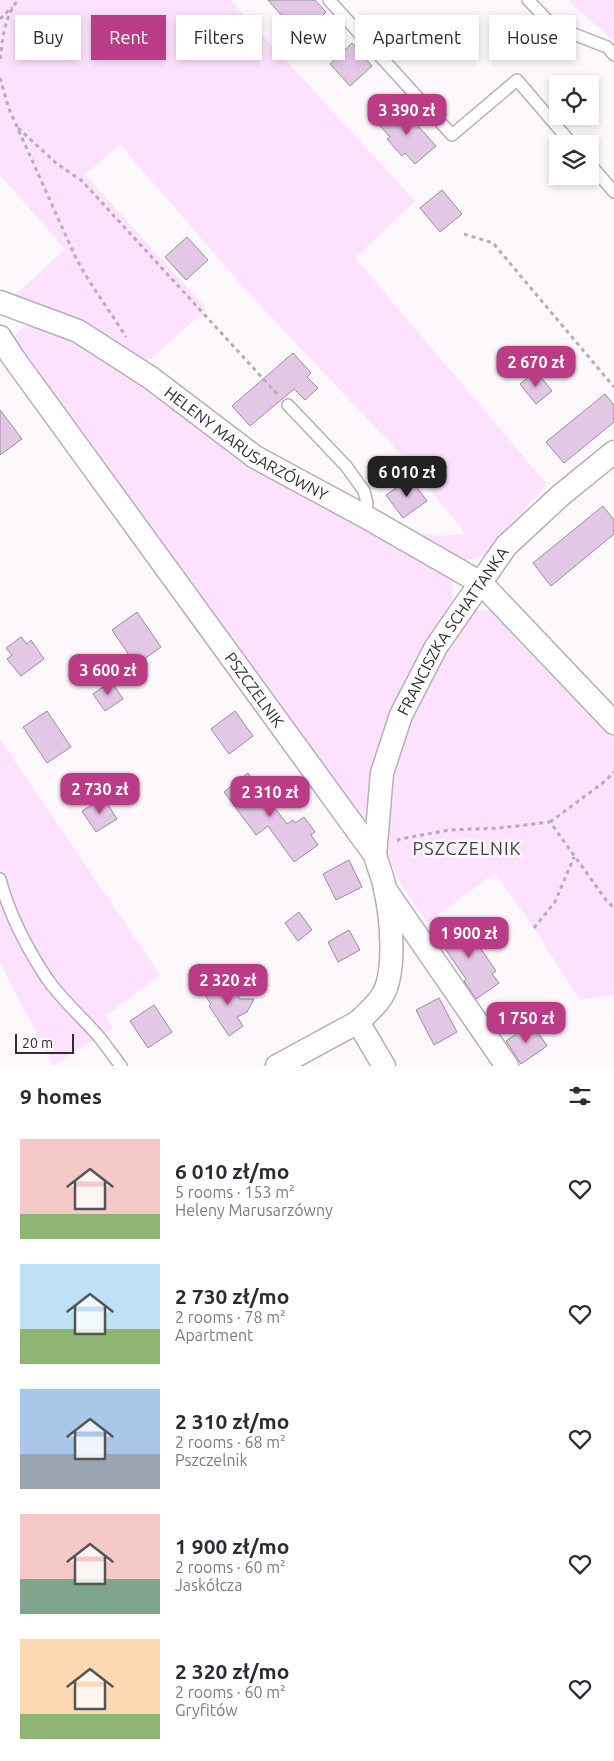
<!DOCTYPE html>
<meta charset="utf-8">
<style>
:root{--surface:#fff;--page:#f2f2f3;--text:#2b2b33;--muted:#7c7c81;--accent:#ba3b86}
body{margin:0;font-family:Ubuntu,sans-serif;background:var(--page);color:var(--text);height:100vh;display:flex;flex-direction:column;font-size:19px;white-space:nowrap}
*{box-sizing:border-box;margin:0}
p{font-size:16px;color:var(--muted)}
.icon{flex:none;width:28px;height:28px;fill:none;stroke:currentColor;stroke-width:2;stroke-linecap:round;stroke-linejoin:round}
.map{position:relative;height:1066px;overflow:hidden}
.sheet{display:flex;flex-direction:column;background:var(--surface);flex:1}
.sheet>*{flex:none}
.hud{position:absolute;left:15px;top:15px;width:585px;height:45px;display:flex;gap:10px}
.controls{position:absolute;left:549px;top:75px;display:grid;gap:10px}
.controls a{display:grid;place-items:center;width:50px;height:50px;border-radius:0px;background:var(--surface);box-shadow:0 2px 8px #0003;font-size:25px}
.scale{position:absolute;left:15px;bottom:12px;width:59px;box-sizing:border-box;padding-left:5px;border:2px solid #302e30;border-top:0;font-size:14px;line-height:18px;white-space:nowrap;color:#302e30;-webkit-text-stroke:4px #fcf8fc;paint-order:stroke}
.price{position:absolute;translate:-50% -42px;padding:0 11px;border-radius:10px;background:var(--accent);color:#fff;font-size:16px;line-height:32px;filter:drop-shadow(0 1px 2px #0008)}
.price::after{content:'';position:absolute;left:50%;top:30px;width:15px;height:11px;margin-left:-8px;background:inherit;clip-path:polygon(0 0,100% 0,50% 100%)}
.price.current{background:#222;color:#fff}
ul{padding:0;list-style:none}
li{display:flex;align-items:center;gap:15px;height:125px;padding:0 20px}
li span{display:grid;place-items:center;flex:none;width:140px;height:100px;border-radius:0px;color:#555}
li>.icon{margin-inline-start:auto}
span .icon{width:60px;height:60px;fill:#fffc;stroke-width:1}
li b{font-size:21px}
h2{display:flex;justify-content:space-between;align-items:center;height:60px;padding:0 20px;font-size:21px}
.pill{padding:0 18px;border-radius:0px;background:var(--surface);box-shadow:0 2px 8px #0003;font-size:18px;line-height:45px}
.pill.current{background:var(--accent);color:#fff}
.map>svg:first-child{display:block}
.green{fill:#fce2fe}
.building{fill:#e2c8e4;stroke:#959195}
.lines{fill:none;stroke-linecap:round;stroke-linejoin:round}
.lane-casing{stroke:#b4b0b4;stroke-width:14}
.street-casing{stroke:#b4b0b4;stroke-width:25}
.path{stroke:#b3afb3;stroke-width:3;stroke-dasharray:4 4;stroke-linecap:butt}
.lane{stroke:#fff;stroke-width:11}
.street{stroke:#fff;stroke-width:22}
.labels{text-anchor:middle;stroke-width:5;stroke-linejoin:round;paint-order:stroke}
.street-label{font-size:16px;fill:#302e30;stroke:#fcf8fc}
.neighbourhood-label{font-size:18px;letter-spacing:1px;fill:#434043;stroke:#fcf8fc}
</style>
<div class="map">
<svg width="614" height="1066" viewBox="0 0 614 1066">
<rect width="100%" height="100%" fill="#fcf8fc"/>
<g class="green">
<path d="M 0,0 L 230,0 L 415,201 L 355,258 L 547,484 L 500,535 L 484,556 L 464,561 L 409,532 L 439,536 L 466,534 L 405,459 L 244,288 L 120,144 L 85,175 L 207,309 L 148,361 L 83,323 L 14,296 L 65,249 L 0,175 Z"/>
<path d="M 571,0 L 614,0 L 614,41 L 569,2 Z"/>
<path d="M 26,325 L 80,342 L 131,373 L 249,465 L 452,578 L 453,599 L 428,644 L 373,774 L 366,819 L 360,819 L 19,352 L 15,336 Z"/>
<path d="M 474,610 L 491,610 L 614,737 L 614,994 L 580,1000 L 534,928 L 495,873 L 427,923 L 401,884 L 386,852 L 391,776 L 410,717 L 444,651 Z"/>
<path d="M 0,739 L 160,975 L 105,1016 L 113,1028 L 53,1066 L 0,962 Z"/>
</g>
<g class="building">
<path d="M 268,0 L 315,0 L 326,12 L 300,36 Z"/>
<path d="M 352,43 L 372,66 L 350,86 L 330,64 Z"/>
<path d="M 401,107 L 436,146 L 415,164 L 405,153 L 402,156 L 387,139 L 390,137 L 380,126 Z"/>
<path d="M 442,190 L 462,214 L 440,232 L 420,208 Z"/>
<path d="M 187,237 L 208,260 L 186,280 L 165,257 Z"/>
<path d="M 293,353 L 311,373 L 307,377 L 318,388 L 305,400 L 294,389 L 250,426 L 232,406 Z"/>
<path d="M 536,371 L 552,391 L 536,404 L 520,384 Z"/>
<path d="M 605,394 L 614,405 L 614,422 L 564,463 L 546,442 Z"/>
<path d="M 0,410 L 22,439 L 0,455 Z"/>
<path d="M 410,478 L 427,501 L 403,518 L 386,495 Z"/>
<path d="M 603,506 L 614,520 L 614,534 L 551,586 L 533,563 Z"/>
<path d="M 137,612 L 161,647 L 136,665 L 112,630 Z"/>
<path d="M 21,637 L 27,644 L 31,640 L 44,659 L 21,676 L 7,659 L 12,655 L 6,648 Z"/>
<path d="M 111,681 L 123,699 L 105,711 L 93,694 Z"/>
<path d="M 47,711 L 71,747 L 47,763 L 23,727 Z"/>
<path d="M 235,711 L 253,736 L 229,754 L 211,729 Z"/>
<path d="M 248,773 L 287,824 L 293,820 L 295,823 L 304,817 L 315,832 L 311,835 L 318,845 L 294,862 L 268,826 L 256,835 L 224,792 Z"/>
<path d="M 104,798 L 117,819 L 96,832 L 82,811 Z"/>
<path d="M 349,860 L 362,887 L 336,900 L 323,874 Z"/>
<path d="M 299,912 L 312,930 L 298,941 L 285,923 Z"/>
<path d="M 461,920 L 496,971 L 492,974 L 499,983 L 476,999 L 464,981 L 466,979 L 437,937 Z"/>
<path d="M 349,930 L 360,950 L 338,962 L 328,942 Z"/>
<path d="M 227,979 L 240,999 L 254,999 L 247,1012 L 237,1017 L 243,1026 L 229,1036 L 209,1006 L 211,1004 L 204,994 Z"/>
<path d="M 439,998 L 457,1032 L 434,1045 L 416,1010 Z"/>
<path d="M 154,1005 L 172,1032 L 148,1048 L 130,1021 Z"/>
<path d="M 532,1023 L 547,1046 L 521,1064 L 506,1041 Z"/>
</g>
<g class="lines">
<defs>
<g id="lane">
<path d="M 329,0 L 452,135 L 517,80 L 572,144"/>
<path d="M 528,0 L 553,26 L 607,47 L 614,55"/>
<path d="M 590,164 L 614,192"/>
<path d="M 288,405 L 346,466 L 364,491 L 367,503 L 366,517"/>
<path d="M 0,879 C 9,914 28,950 48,980 C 63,1001 83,1018 100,1038 C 107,1047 114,1057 121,1066"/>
</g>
<g id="street">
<path id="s1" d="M 0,302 L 78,331 L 151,378 L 255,457 L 366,517 L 481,583 L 614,723"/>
<path id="s2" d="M 0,337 L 12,356 L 375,855 C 378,866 383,877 385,889 C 391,915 397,973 382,996 C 376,1006 366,1014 358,1022 L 384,1066"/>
<path id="s3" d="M 375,855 L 382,773 L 401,715 L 436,647 L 506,546 L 561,495 L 614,452"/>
<path d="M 387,892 L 507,1066"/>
<path d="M 277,1066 L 358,1022"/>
</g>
</defs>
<use href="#lane" class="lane-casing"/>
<use href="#street" class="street-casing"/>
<g class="path">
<path d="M 0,19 L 12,7"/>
<path d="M 0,59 C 3,38 4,17 18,0"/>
<path d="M 0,78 L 9,109 L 75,256 C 89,284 109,309 126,337"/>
<path d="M 18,128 L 56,163 L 82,181 L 279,396"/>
<path d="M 464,234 L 493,243 L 614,387"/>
<path d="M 550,822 L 604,782 L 614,772"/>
<path d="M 397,841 L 400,839 L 449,830 L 500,828 L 550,822 L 606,900 L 614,908"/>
<path d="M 534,928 L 555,902 L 574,857"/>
</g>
<use href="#lane" class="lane"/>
<use href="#street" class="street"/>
</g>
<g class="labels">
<g class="street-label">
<text dy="6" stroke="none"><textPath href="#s1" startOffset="286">HELENY MARUSARZÓWNY</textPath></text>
<text dy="6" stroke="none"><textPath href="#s3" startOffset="242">FRANCISZKA SCHATTANKA</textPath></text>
<text dy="6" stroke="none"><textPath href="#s2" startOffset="435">PSZCZELNIK</textPath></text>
</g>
<g class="neighbourhood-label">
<text x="467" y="855">PSZCZELNIK</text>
</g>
</g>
</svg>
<div class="controls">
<a><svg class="icon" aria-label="locate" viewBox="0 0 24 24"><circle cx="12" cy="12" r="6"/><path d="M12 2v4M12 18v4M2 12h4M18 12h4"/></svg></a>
<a><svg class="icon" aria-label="layers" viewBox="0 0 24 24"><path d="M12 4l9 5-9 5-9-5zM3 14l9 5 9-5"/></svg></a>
</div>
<div class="scale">20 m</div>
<b class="price" style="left:407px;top:136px">3 390 zł</b>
<b class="price" style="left:536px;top:388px">2 670 zł</b>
<b class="price current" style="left:407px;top:498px">6 010 zł</b>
<b class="price" style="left:108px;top:696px">3 600 zł</b>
<b class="price" style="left:100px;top:815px">2 730 zł</b>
<b class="price" style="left:270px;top:818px">2 310 zł</b>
<b class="price" style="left:469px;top:959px">1 900 zł</b>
<b class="price" style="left:228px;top:1006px">2 320 zł</b>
<b class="price" style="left:526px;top:1044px">1 750 zł</b>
<div class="hud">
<a class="pill">Buy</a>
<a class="pill current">Rent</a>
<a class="pill">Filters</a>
<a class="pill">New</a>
<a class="pill">Apartment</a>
<a class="pill">House</a>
</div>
</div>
<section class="sheet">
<h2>9 homes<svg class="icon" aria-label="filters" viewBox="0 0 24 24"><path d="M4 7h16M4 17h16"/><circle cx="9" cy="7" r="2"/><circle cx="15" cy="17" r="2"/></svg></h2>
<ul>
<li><span style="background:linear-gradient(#f6c9c9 75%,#8fb573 0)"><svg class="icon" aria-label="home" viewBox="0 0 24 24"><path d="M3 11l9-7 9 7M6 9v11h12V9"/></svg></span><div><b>6 010 zł/mo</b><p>5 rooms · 153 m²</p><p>Heleny Marusarzówny</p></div><svg class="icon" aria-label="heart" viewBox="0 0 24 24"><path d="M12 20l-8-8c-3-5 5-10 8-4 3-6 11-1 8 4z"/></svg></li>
<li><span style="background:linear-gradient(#bfe0f5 65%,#8fb573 0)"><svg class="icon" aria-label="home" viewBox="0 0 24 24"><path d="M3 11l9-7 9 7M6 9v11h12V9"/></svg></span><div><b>2 730 zł/mo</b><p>2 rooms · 78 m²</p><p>Apartment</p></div><svg class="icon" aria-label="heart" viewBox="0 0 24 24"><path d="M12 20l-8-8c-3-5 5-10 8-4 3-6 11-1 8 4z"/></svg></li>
<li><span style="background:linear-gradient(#a9c7e8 65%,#9aa5b1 0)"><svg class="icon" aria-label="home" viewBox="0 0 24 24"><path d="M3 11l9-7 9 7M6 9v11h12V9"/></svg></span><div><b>2 310 zł/mo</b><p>2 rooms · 68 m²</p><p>Pszczelnik</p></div><svg class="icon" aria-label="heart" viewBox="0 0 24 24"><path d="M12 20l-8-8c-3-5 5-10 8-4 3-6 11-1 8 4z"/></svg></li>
<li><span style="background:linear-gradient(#f6c9c9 65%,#7fa58c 0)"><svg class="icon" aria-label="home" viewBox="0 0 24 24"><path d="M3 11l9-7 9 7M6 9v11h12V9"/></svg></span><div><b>1 900 zł/mo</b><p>2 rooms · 60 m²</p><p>Jaskółcza</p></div><svg class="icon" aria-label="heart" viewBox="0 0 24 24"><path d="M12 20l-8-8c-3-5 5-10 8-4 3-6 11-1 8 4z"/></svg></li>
<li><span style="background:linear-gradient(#ffd9b3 75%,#8fb573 0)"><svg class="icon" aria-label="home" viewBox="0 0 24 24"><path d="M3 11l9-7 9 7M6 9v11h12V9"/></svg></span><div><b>2 320 zł/mo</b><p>2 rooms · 60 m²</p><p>Gryfitów</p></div><svg class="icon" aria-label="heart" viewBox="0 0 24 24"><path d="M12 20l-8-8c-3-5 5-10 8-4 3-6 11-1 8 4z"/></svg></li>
</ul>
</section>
